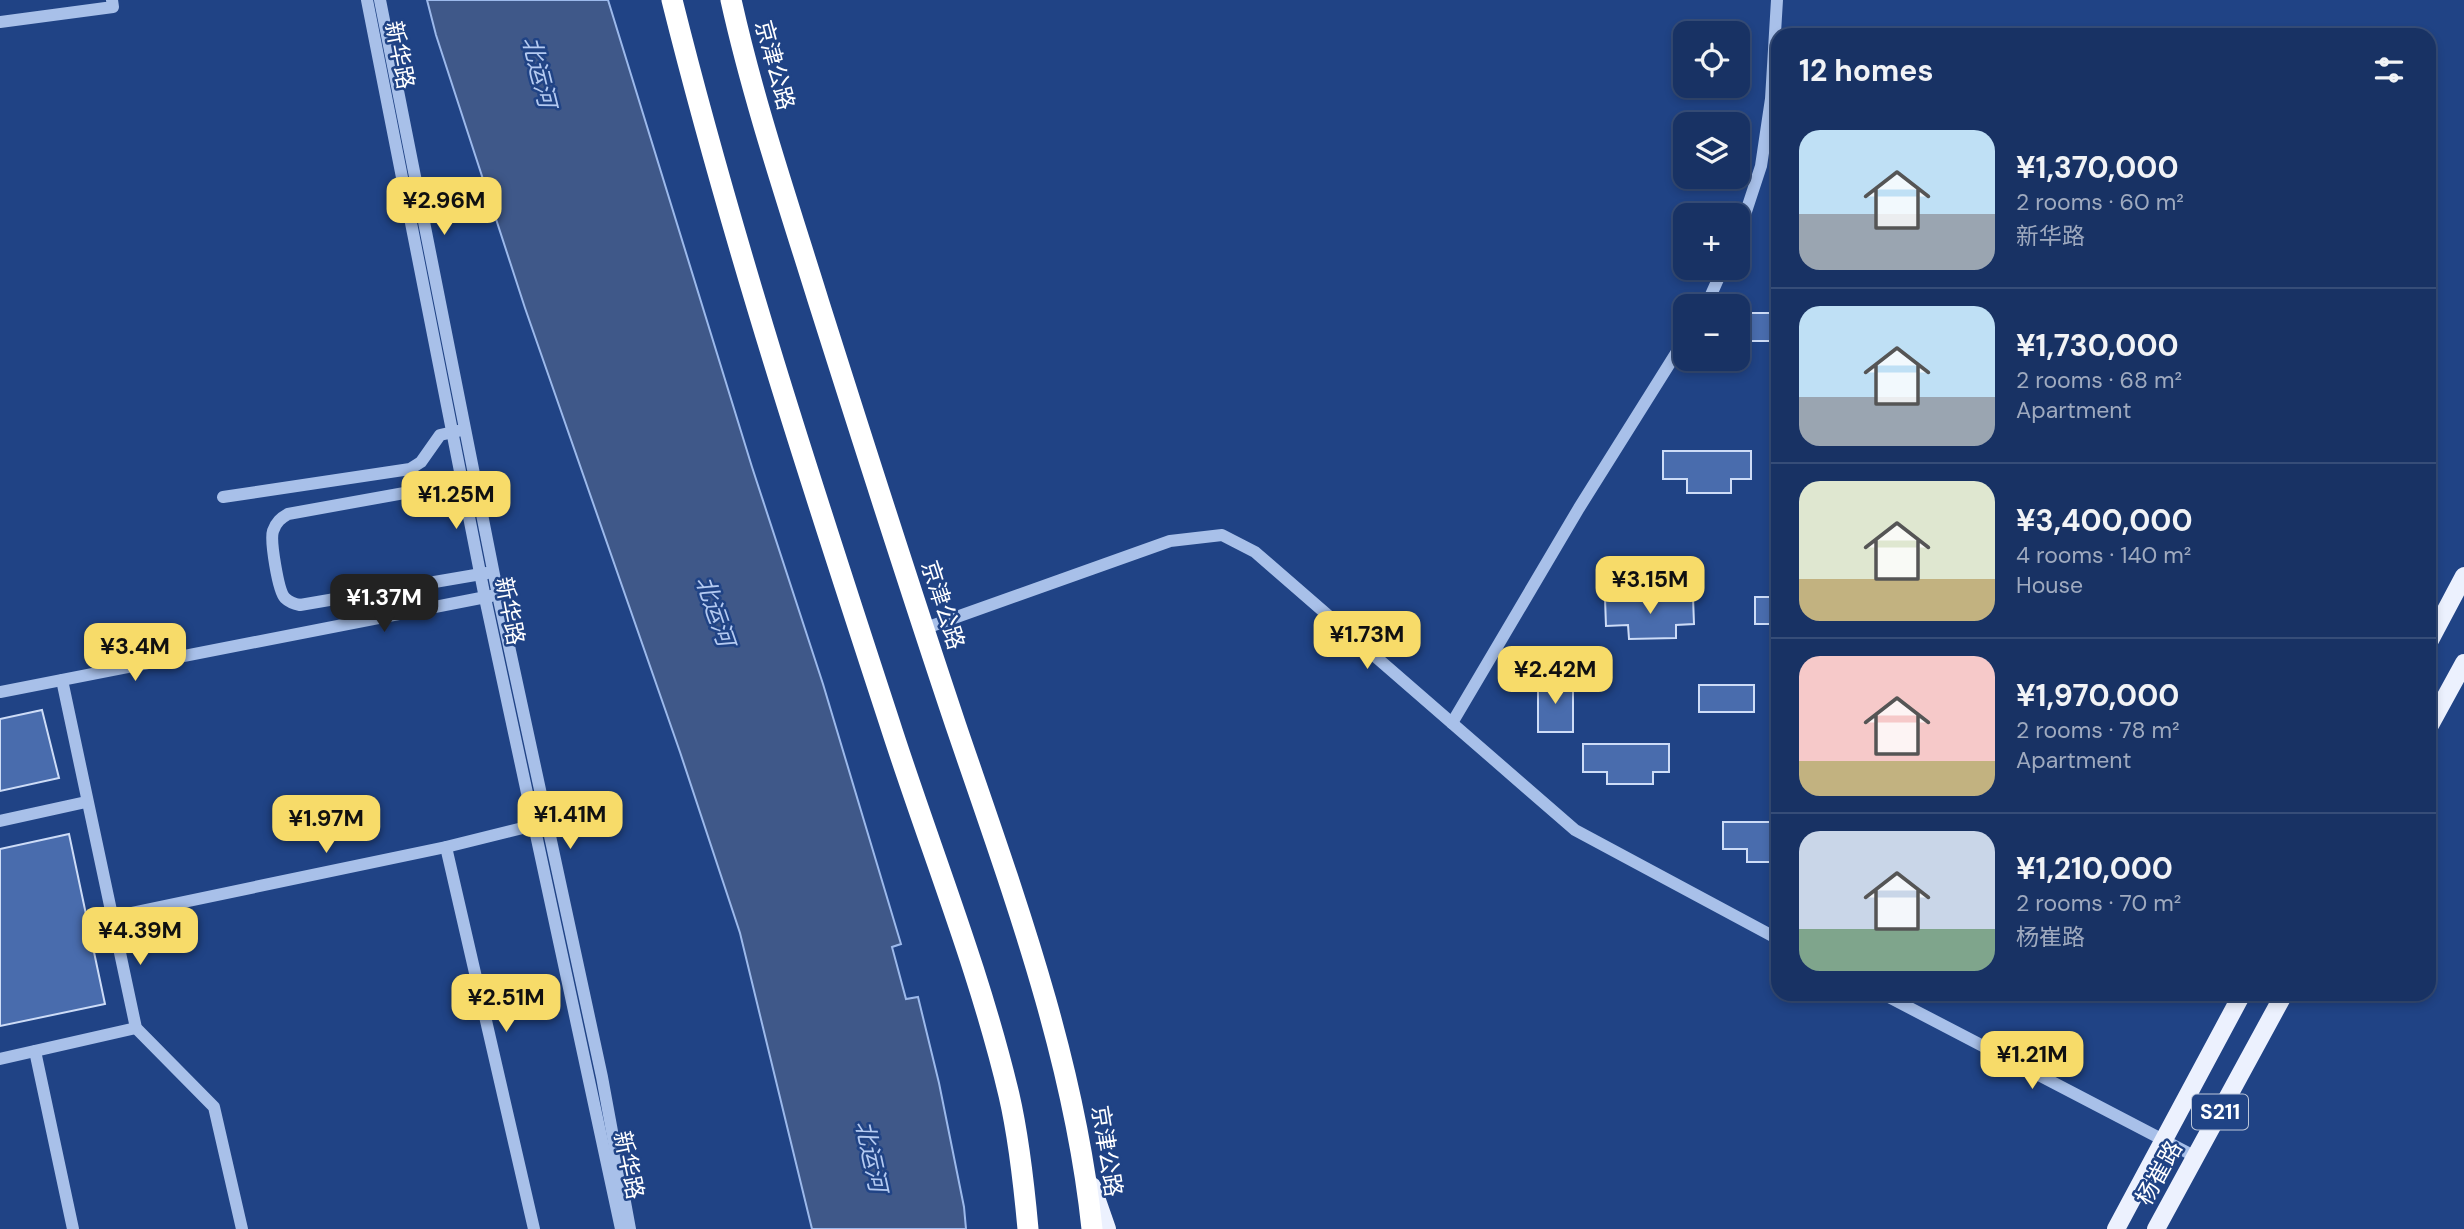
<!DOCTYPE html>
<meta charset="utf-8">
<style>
:root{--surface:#183264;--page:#253e6d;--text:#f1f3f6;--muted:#9faabf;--line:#364d78;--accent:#f7db69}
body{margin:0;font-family:"DM Sans","Noto Sans SC",sans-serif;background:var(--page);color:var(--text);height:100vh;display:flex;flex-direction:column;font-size:26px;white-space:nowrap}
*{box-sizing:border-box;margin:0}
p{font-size:23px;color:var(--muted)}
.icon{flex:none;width:38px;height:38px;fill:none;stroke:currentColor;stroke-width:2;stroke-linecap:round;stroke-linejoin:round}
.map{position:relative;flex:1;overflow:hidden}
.side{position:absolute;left:1771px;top:28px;width:665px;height:973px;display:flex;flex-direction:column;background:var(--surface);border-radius:21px;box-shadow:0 4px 10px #0003,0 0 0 2px var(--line)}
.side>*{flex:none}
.buttons{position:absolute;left:1673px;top:21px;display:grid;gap:14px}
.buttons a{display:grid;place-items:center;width:77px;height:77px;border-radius:14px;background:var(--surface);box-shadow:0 4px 10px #0003,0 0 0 2px var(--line);font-size:35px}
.price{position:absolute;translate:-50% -60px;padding:0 16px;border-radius:14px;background:var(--accent);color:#111;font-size:23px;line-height:46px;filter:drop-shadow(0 2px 4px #0008)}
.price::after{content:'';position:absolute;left:50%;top:42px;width:21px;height:16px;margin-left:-10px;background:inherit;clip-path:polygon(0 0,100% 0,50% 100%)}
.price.active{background:#222;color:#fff}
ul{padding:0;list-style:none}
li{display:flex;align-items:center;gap:21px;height:175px;padding:0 28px}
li+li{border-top:2px solid var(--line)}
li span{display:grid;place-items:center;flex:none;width:196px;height:140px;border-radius:21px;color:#555}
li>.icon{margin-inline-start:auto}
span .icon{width:84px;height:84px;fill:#fffc;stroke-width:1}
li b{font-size:30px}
h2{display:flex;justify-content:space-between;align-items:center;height:84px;padding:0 28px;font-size:30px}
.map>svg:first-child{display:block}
.water{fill:#3f5889;stroke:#9cb9eb;stroke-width:2}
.building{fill:#496cad;stroke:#cddcf7;stroke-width:2}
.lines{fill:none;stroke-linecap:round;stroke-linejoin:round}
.minor{stroke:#a8c0e9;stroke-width:12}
.major{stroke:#ecf1fe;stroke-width:18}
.highway{stroke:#fff;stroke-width:21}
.labels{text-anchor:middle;stroke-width:5;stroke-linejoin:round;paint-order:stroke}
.shield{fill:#204385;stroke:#bcc7da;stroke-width:2}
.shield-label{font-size:21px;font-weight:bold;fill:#fff}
.street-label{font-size:23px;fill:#fff;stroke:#204385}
.water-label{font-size:24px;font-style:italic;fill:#b4caf1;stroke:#204385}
</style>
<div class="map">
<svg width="2464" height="1229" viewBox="0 0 2464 1229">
<rect width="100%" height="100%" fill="#204385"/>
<path class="water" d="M 427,0 L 608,0 L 752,467 L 823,684 L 901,944 L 892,947 L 906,999 L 918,997 L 939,1083 L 964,1207 L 966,1229 L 812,1229 L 740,933 L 680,752 L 525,308 L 436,35 Z"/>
<g class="building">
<rect x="1748" y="313" width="30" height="28"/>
<path d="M 1663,451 L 1751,451 L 1751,479 L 1731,479 L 1731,493 L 1687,493 L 1687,479 L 1663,479 Z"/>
<path d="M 1693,597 L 1694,624 L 1676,625 L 1676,638 L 1629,639 L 1628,625 L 1606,626 L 1605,598 Z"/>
<rect x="1755" y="597" width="23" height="27"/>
<rect x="1538" y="681" width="35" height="51"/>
<rect x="1699" y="685" width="55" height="27"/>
<path d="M 42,710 L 59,778 L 0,791 L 0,719 Z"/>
<path d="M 1583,744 L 1669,744 L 1669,772 L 1653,772 L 1653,784 L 1607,784 L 1607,772 L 1583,772 Z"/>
<path d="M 1723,822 L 1778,822 L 1778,862 L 1747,862 L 1747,849 L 1723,849 Z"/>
<path d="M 69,834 L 105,1004 L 0,1026 L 0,849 Z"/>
</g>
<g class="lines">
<g class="minor">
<path d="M 367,0 L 485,598 L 621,1229"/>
<path d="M 380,0 L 498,595 L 602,1077 L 630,1229"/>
<path d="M 0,22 L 113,7 L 112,0"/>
<path d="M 1738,236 L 1761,166 L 1771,99 L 1777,0"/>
<path d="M 1706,306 L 1723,268"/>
<path d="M 471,481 L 288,514 C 281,518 276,522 273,531 C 270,540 278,591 285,598 C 289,602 295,604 300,605 L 487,573"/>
<path d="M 223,497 L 410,469 L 421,462 L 440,435 L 462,430"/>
<path d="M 923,629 L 1170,541 L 1222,535 L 1255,552 L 1575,830 L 1778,939"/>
<path d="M 62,680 L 136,1028 L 214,1107 L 242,1229"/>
<path d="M 0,692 L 491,596"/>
<path d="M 1452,723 L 1579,508 L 1685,339"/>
<path d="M 0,821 L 86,802"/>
<path d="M 446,847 L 534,1229"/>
<path d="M 112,917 L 446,847 L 539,824"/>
<path d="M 1883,994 L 2196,1157"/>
<path d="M 35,1051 L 73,1229"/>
<path d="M 0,1059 L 136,1028"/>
</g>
<g class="major">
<path d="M 2429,642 L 2464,576"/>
<path d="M 2429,727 L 2464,663"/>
<path d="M 1092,1186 L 1107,1229"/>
<path d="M 2116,1229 L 2242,994"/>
<path d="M 2156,1229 L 2284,994"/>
</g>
<g class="highway">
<path d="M 672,0 C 733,244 811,483 889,721 C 929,846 979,968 1009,1095 C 1019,1138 1024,1185 1028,1229"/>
<path d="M 731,0 C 754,103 788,203 819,303 C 864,445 909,586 956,726 C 1012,890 1074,1056 1092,1229"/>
</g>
</g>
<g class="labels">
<rect class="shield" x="2192" y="1094.5" width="56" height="35" rx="5"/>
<g class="shield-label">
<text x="2220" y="1119">S211</text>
</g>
<g class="street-label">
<text transform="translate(400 55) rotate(79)" y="8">新华路</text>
<text transform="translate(775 65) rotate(75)" y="8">京津公路</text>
<text transform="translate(943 605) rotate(72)" y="8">京津公路</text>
<text transform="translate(510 611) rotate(79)" y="8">新华路</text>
<text transform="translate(1107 1151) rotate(81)" y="8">京津公路</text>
<text transform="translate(629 1165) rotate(78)" y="8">新华路</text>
<text transform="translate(2159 1173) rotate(-61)" y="8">杨崔路</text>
</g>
<g class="water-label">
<text transform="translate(539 72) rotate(76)" y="8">北运河</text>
<text transform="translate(715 611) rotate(71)" y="8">北运河</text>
<text transform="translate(871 1156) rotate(78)" y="8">北运河</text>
</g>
</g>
</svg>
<div class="buttons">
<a><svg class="icon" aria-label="locate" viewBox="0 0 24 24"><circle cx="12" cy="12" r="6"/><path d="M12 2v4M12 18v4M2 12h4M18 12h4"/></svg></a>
<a><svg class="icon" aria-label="layers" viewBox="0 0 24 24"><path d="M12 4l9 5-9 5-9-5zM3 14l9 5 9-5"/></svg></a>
<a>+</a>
<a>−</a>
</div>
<b class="price" style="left:444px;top:237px">¥2.96M</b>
<b class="price" style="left:456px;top:531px">¥1.25M</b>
<b class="price" style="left:1650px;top:616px">¥3.15M</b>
<b class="price active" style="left:384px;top:634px">¥1.37M</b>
<b class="price" style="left:1367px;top:671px">¥1.73M</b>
<b class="price" style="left:135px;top:683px">¥3.4M</b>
<b class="price" style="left:1555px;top:706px">¥2.42M</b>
<b class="price" style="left:570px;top:851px">¥1.41M</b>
<b class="price" style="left:326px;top:855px">¥1.97M</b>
<b class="price" style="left:140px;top:967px">¥4.39M</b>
<b class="price" style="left:506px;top:1034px">¥2.51M</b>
<b class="price" style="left:2032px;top:1091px">¥1.21M</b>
<section class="side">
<h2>12 homes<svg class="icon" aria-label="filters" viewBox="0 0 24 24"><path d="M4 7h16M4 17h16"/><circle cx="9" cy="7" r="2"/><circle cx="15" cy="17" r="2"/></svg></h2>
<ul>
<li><span style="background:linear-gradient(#bfe0f5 60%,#9aa5b1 0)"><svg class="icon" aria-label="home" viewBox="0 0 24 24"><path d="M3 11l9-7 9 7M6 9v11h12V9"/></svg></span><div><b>¥1,370,000</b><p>2 rooms · 60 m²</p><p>新华路</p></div></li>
<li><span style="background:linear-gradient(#bfe0f5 65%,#9aa5b1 0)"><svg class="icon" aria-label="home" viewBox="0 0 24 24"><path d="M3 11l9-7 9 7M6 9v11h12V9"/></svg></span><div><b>¥1,730,000</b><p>2 rooms · 68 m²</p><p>Apartment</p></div></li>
<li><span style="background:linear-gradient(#dfe7d0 70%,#c2b280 0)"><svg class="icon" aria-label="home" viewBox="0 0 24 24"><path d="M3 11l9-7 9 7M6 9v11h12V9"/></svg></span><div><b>¥3,400,000</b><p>4 rooms · 140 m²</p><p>House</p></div></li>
<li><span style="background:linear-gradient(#f6c9c9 75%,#c2b280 0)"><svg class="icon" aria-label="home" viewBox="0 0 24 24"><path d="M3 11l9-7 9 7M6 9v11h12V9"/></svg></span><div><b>¥1,970,000</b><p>2 rooms · 78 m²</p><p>Apartment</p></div></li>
<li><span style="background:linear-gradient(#c9d6e8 70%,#7fa58c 0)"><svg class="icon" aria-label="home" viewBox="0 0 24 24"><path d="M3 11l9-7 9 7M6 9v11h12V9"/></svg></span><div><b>¥1,210,000</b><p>2 rooms · 70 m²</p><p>杨崔路</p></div></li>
</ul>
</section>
</div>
